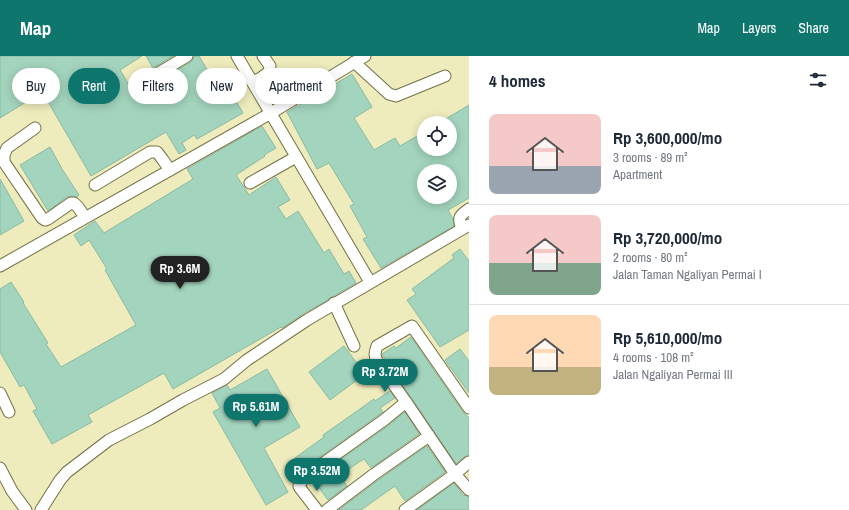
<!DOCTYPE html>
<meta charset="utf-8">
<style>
:root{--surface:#fff;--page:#f2f2f3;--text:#1f2937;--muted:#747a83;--line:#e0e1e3;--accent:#0f766e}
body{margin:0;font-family:"Archivo Narrow",sans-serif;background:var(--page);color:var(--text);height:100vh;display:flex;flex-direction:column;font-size:15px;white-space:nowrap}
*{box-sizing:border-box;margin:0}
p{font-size:13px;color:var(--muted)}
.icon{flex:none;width:22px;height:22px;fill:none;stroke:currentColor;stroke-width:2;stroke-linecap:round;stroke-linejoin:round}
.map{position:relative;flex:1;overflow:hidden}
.panel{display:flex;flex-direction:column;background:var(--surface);width:380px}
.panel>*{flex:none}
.guide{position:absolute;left:12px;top:12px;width:380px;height:36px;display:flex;gap:8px}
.buttons{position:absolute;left:417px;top:60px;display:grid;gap:8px}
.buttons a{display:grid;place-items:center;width:40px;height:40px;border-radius:50%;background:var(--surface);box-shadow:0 2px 10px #0003;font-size:20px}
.price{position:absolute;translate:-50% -34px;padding:0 9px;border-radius:14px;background:var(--accent);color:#fff;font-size:13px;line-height:26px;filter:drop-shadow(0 1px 2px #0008)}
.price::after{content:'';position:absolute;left:50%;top:24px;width:12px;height:9px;margin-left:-6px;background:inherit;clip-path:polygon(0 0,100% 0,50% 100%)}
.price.active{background:#222;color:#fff}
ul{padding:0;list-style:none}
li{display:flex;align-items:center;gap:12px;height:100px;padding:0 20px}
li+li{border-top:1px solid var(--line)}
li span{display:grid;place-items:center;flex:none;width:112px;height:80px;border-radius:8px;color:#555}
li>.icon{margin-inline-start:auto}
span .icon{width:48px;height:48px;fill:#fffc;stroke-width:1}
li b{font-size:17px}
h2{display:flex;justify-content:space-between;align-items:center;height:48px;padding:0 20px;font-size:17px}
.chip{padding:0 14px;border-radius:18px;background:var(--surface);box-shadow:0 2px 10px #0003;font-size:14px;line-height:36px}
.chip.active{background:var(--accent);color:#fff}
header{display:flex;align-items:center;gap:24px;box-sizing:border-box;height:56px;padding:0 20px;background:var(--accent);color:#fff}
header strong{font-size:19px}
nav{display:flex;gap:22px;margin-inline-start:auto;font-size:14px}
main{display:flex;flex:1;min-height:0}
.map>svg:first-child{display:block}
.building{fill:#a3d4bd;stroke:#8abaa3;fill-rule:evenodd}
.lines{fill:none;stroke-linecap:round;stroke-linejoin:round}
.minor-casing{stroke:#747046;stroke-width:13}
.minor{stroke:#fff;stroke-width:11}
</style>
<header>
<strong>Map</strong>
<nav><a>Map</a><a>Layers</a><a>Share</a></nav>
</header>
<main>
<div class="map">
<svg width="469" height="454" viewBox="0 0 469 454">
<rect width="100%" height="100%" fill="#eeebbc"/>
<g class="building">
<path d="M 0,0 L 142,0 L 120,14 L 137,42 L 161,26 L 160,24 L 191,6 L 193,4 L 194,0 L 199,0 L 220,35 L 227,30 L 243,57 L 197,83 L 194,79 L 182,87 L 186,94 L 179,98 L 166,76 L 91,120 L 43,37 L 32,44 L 31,43 L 0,62 Z"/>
<path d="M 146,0 L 173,0 L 153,12 Z"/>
<path d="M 352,18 L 372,51 L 354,62 L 374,94 L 395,82 L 400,90 L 424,76 L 424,93 L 450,93 L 450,67 L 439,67 L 469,49 L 469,142 L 448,154 L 453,163 L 454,170 L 381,212 L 363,183 L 367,181 L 350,150 L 354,148 L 329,107 L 317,113 L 287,56 ZM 424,115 L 450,115 L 450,141 L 424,141 Z"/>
<path d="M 262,70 L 276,92 L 264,99 L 265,100 L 236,119 L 249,139 L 276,121 L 290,144 L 278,151 L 286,163 L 298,155 L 324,197 L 329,193 L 344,218 L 349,215 L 356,227 L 334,240 L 331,241 L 328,244 L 303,258 L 282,272 L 281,271 L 173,333 L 164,317 L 88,359 L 92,366 L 52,388 L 33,355 L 37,353 L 24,329 L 20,331 L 0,296 L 0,233 L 11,226 L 24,246 L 23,247 L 48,287 L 46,288 L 61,311 L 136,269 L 105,214 L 107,213 L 89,184 L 81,190 L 74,179 L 95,165 L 104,177 L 193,123 L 187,113 Z"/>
<path d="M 50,91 L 62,113 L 79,139 L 77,141 L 71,140 L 67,141 L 48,155 L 20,109 Z"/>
<path d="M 0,123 L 24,165 L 0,179 Z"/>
<path d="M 460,193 L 469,205 L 469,274 L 440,291 L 407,244 L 416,238 L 412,233 L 454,202 L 452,199 Z"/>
<path d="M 411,281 L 463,356 L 469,362 L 469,399 L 464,401 L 456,408 L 383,300 L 382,298 L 394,290 L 396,292 Z"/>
<path d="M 344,290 L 365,318 L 330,344 L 309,316 Z"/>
<path d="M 460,293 L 469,305 L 469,337 L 445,304 Z"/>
<path d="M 267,313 L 300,371 L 264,392 L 288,436 L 266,449 L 213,356 L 220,352 L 212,337 L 227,329 L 230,334 Z"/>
<path d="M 390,335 L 395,342 L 380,352 L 383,356 L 303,413 L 295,402 L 324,381 L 323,379 L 374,343 L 375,345 Z"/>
<path d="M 405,356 L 419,378 L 371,412 L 364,403 L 356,408 L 340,420 L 347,430 L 328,444 L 313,423 L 388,370 Z"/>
<path d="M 427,390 L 445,416 L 405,445 L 395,430 L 361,454 L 339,454 L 377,425 Z"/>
<path d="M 454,427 L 464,440 L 465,439 L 469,441 L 469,454 L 417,454 Z"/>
</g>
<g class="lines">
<defs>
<g id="minor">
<path d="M 237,0 L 370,226"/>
<path d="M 354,6 L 389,38 L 396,40 L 445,20"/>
<path d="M 152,21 L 187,0"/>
<path d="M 253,26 L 261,22 L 269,16 L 270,10 L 263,0"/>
<path d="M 35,72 L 7,92 L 4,99 L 4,106 L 42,162 L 45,164 L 48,163 L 71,147 L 74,147 L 78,151 L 85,161"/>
<path d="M 250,127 L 296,101"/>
<path d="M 95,129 L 150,96 L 157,96 L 163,104 L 170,114"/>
<path d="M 462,172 C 457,162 460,159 469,153"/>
<path d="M 0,210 L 271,57 L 365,0"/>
<path d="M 334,247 L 354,290"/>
<path d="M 0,337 L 9,356"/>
<path d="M 469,406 L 455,418 L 469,434"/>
<path d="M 0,412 L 12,435 L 26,454"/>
<path d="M 41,454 L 60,424 L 67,416 L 109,384 L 150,363 L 183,344 L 224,323 L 247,304 L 307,264 L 469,169"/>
<path d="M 317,454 L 300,432 L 299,430 L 304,421 L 384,364 L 406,346"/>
<path d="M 327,454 L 373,419 L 429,380"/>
<path d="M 405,454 L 455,418 L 406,346 L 377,305 C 374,300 375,296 377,290 L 412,270 L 469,352"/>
</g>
</defs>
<use href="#minor" class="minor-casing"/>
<use href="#minor" class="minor"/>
</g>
</svg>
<div class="buttons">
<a><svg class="icon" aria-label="locate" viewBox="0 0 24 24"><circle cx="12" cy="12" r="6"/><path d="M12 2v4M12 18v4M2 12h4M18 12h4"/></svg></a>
<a><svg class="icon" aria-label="layers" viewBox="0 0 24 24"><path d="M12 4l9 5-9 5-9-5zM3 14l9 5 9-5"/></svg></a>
</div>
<b class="price active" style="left:180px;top:234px">Rp 3.6M</b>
<b class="price" style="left:385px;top:337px">Rp 3.72M</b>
<b class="price" style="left:256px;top:372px">Rp 5.61M</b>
<b class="price" style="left:317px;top:436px">Rp 3.52M</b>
<div class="guide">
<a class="chip">Buy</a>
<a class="chip active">Rent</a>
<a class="chip">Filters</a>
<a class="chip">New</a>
<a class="chip">Apartment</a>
</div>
</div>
<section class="panel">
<h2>4 homes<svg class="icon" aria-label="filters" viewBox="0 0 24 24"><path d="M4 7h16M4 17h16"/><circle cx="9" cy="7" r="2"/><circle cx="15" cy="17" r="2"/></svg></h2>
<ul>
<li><span style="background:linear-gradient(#f6c9c9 65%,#9aa5b1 0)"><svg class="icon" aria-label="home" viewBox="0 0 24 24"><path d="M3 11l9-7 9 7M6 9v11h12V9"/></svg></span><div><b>Rp 3,600,000/mo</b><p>3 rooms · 89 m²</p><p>Apartment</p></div></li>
<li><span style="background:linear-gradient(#f6c9c9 60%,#7fa58c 0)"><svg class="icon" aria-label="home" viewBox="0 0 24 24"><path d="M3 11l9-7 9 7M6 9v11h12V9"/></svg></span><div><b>Rp 3,720,000/mo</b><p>2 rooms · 80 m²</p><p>Jalan Taman Ngaliyan Permai I</p></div></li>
<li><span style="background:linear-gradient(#ffd9b3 65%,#c2b280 0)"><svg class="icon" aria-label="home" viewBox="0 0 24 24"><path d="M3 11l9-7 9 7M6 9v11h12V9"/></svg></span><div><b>Rp 5,610,000/mo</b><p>4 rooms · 108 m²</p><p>Jalan Ngaliyan Permai III</p></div></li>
</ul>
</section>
</main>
